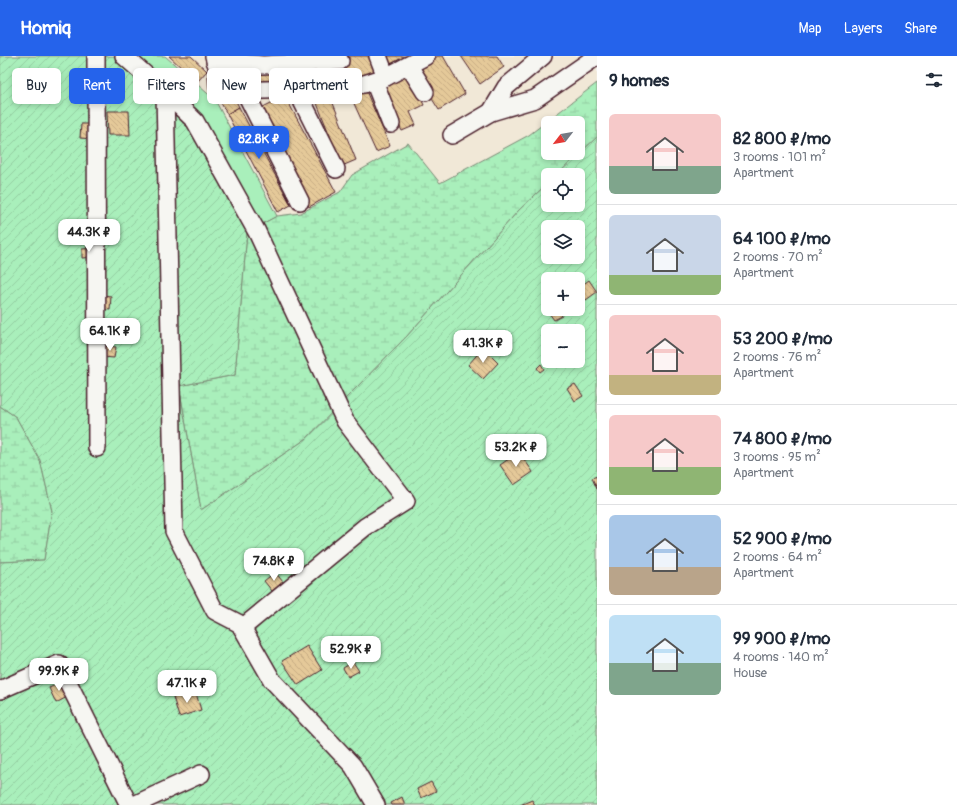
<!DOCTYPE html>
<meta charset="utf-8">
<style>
:root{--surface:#fff;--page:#f2f2f3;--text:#1f2937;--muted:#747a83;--line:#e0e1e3;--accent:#2563eb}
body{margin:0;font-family:Pangolin,sans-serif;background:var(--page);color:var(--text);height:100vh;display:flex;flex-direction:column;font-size:15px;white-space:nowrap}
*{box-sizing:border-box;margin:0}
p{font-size:13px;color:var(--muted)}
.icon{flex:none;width:22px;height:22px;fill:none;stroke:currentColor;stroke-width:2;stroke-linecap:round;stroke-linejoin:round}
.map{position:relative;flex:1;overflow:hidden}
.sheet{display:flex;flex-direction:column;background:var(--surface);width:360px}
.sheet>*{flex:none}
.banner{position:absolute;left:12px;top:12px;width:380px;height:36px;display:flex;gap:8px}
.needle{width:26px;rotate:239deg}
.fabs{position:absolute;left:541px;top:60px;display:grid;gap:8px}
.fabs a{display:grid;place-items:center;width:44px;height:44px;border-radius:6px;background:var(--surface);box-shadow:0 2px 6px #0003;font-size:20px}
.price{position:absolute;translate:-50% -34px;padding:0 9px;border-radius:8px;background:#fff;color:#222;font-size:13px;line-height:26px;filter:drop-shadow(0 1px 2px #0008)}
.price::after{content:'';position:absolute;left:50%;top:24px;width:12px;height:9px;margin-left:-6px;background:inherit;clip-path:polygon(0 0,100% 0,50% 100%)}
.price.active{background:var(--accent);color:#fff}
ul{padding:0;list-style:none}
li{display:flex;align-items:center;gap:12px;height:100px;padding:0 12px}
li+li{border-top:1px solid var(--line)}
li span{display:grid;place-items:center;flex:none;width:112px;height:80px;border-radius:6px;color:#555}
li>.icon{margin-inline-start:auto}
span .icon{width:48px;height:48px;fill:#fffc;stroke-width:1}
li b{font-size:17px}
h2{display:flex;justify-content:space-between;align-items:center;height:48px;padding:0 12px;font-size:17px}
.pill{padding:0 14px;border-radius:6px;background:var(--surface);box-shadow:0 2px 6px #0003;font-size:14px;line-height:36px}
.pill.active{background:var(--accent);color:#fff}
header{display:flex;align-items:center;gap:24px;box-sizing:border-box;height:56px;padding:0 20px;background:var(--accent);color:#fff}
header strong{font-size:19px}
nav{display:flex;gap:22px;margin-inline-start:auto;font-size:14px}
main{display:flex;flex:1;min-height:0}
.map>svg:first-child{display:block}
.built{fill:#f1e8d7}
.grass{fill:#a9efbb;stroke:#7a8773}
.wetland{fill:url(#wetland-marsh);stroke:#7a8773;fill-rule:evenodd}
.garden{fill:url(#garden-furrows);stroke:#7a8773;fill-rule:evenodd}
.building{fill:url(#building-back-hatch);stroke:#4a1f2b}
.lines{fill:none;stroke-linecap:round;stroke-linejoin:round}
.minor-casing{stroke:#4a1f2b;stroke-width:20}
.minor{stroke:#f6f6f2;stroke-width:17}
</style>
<header>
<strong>Homiq</strong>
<nav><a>Map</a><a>Layers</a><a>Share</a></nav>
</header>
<main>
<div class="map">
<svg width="597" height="749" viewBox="0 0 597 749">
<defs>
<pattern id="wetland-marsh" width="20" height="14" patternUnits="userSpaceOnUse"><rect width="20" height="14" fill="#a9efbb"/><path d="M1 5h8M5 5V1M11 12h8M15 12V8" fill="none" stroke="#93cca1"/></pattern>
<pattern id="garden-furrows" width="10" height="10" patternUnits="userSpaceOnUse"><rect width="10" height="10" fill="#a9efbb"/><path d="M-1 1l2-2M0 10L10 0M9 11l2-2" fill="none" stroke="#93cca1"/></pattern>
<pattern id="building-back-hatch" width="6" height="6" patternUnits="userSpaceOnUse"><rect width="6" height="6" fill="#e5c999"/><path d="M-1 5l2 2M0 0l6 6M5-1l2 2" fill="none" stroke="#c6ac84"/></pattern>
</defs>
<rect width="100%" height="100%" fill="#f6f6f2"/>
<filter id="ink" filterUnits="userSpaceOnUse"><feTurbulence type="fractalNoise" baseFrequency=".025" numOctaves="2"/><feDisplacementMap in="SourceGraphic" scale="8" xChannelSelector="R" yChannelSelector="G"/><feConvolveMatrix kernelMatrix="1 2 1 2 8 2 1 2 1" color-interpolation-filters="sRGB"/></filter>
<g filter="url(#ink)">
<path class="built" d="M 165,0 L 597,0 L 597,27 L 529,79 L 440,127 L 352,119 L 340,136 L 301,157 L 277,160 L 215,44 Z"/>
<path class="grass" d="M 116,0 L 165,0 L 215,44 L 277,160 L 247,176 L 184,61 Z"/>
<g class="wetland">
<path d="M 597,27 L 597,81 L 557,119 L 548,119 L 548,127 L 519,154 L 407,280 L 306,383 L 201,454 L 179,330 L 235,319 L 247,176 L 277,160 L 301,157 L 340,136 L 352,119 L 408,87 L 440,127 L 529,79 ZM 548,67 L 578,67 L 578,97 L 548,97 Z"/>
<path d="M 0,350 L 16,361 L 40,404 L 52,455 L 44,504 L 0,506 Z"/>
</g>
<path class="garden" d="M 0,0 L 116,0 L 184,61 L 247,176 L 235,319 L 179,330 L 201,454 L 306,383 L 407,280 L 519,154 L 548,127 L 548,149 L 578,149 L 578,119 L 557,119 L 597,81 L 597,749 L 0,749 L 0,506 L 44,504 L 52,455 L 40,404 L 16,361 L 0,350 ZM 548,171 L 578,171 L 578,201 L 548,201 ZM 548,223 L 578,223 L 578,253 L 548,253 ZM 548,275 L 578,275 L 578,305 L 548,305 Z"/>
<g class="building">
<path d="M 169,0 L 191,0 L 207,15 L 197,26 Z"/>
<path d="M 343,0 L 370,0 L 377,18 L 361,25 L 221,30 L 222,14 Z"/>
<path d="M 383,0 L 417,0 L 390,15 Z"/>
<path d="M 438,0 L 443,0 L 465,38 L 439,54 L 414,14 Z"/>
<path d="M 461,0 L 497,0 L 504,11 L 480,28 Z"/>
<path d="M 107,16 L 117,16 L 116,25 L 107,24 Z"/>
<path d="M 409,18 L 424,49 L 410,56 L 416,69 L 402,75 L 381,32 Z"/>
<path d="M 139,29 L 148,30 L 147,44 L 138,43 Z"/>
<path d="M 328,35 L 356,104 L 342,110 L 314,40 Z"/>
<path d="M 366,35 L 390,90 L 376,96 L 351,41 Z"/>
<path d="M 233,39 L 239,51 L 227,58 L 220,45 Z"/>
<path d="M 285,40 L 336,136 L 309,151 L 257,54 Z"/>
<path d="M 239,51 L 291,149 L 278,156 L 227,58 Z"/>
<path d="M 107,55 L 129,55 L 130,79 L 108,79 Z"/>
<path d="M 81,68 L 93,68 L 93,83 L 80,82 Z"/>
<path d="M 95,192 L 96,201 L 82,202 L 82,193 Z"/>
<path d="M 589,224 L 597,236 L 586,244 L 578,232 Z"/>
<path d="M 102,239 L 111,240 L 110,254 L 101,253 Z"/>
<path d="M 556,253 L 559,253 L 562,260 L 554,264 L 549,257 Z"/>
<path d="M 105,290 L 116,291 L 114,302 L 103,301 Z"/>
<path d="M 483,292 L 498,307 L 483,323 L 468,309 Z"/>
<path d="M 541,308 L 544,313 L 540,316 L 537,312 Z"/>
<path d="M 575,328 L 583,340 L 575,345 L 567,332 Z"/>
<path d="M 519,396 L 533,416 L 514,429 L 500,409 Z"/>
<path d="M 597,420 L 597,433 L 592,422 Z"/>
<path d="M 275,516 L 283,526 L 272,535 L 264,525 Z"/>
<path d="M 307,590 L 322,614 L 298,629 L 282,605 Z"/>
<path d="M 353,606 L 359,615 L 348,621 L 343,612 Z"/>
<path d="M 62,626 L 69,640 L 56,647 L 49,632 Z"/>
<path d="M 195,634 L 201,654 L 179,661 L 173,641 Z"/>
<path d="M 431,726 L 436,735 L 421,742 L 417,733 Z"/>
<path d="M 402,741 L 405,749 L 392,749 L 391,747 Z"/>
<path d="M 532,744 L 535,749 L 520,749 Z"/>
</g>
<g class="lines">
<defs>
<g id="minor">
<path d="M 96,0 L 97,392"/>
<path d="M 124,0 L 165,36 L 195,65 L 257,176 L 345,365 L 406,445 L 365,471 L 242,572"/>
<path d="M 214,0 L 217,10 L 218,30 L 222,34 L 229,35 L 296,33 L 364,28 L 386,21 L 426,0"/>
<path d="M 378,0 L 386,21"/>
<path d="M 215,5 L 263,9 L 340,5"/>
<path d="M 409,10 L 425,36"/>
<path d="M 374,25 L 391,68"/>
<path d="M 296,33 L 336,113"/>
<path d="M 244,34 L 300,145"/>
<path d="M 165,36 L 174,475 L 215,555 L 240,568 L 272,624 L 353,710 L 376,749"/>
<path d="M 491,56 L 506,31 L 543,0"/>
<path d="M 452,79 L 491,56 L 535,43 L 597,0"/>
<path d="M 0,634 L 59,608 L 129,749"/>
<path d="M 134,749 L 201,718"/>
</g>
</defs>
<use href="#minor" class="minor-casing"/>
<use href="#minor" class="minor"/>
</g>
</g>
</svg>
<div class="fabs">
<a><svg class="needle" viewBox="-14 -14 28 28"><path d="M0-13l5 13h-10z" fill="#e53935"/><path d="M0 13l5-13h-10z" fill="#747a83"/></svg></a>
<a><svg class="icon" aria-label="locate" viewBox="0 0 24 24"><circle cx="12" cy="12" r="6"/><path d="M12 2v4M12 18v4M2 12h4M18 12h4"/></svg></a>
<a><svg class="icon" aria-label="layers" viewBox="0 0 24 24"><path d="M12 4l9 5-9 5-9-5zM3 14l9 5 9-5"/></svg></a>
<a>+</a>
<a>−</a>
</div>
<b class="price active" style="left:259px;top:104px">82.8K ₽</b>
<b class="price" style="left:89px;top:197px">44.3K ₽</b>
<b class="price" style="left:110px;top:296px">64.1K ₽</b>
<b class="price" style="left:483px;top:308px">41.3K ₽</b>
<b class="price" style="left:516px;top:412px">53.2K ₽</b>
<b class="price" style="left:274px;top:526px">74.8K ₽</b>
<b class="price" style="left:351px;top:614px">52.9K ₽</b>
<b class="price" style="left:59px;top:636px">99.9K ₽</b>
<b class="price" style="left:187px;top:648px">47.1K ₽</b>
<div class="banner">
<a class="pill">Buy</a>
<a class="pill active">Rent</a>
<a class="pill">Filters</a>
<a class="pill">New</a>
<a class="pill">Apartment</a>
</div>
</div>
<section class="sheet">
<h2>9 homes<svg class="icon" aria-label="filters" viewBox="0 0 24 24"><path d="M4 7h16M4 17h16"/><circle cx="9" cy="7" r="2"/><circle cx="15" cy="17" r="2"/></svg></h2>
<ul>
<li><span style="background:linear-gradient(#f6c9c9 65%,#7fa58c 0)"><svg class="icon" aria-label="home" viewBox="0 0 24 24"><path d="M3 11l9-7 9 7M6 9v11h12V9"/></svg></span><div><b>82 800 ₽/mo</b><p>3 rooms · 101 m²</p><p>Apartment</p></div></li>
<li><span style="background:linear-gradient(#c9d6e8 75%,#8fb573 0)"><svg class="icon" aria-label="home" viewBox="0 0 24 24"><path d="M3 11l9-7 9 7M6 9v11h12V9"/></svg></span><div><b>64 100 ₽/mo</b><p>2 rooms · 70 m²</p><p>Apartment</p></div></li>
<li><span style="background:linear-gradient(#f6c9c9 75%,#c2b280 0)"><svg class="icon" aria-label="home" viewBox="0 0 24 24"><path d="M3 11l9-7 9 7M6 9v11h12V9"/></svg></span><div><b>53 200 ₽/mo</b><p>2 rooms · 76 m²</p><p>Apartment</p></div></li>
<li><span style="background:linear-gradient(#f6c9c9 65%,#8fb573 0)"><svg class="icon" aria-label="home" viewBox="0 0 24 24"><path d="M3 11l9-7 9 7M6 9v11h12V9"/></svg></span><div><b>74 800 ₽/mo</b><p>3 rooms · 95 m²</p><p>Apartment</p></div></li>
<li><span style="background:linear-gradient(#a9c7e8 65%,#b9a48a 0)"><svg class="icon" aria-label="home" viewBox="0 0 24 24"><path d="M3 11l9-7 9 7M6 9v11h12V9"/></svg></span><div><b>52 900 ₽/mo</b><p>2 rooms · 64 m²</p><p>Apartment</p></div></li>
<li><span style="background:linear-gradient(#bfe0f5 60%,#7fa58c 0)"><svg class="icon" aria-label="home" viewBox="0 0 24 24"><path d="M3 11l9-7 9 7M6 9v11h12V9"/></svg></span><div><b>99 900 ₽/mo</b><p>4 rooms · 140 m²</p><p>House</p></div></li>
</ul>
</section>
</main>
